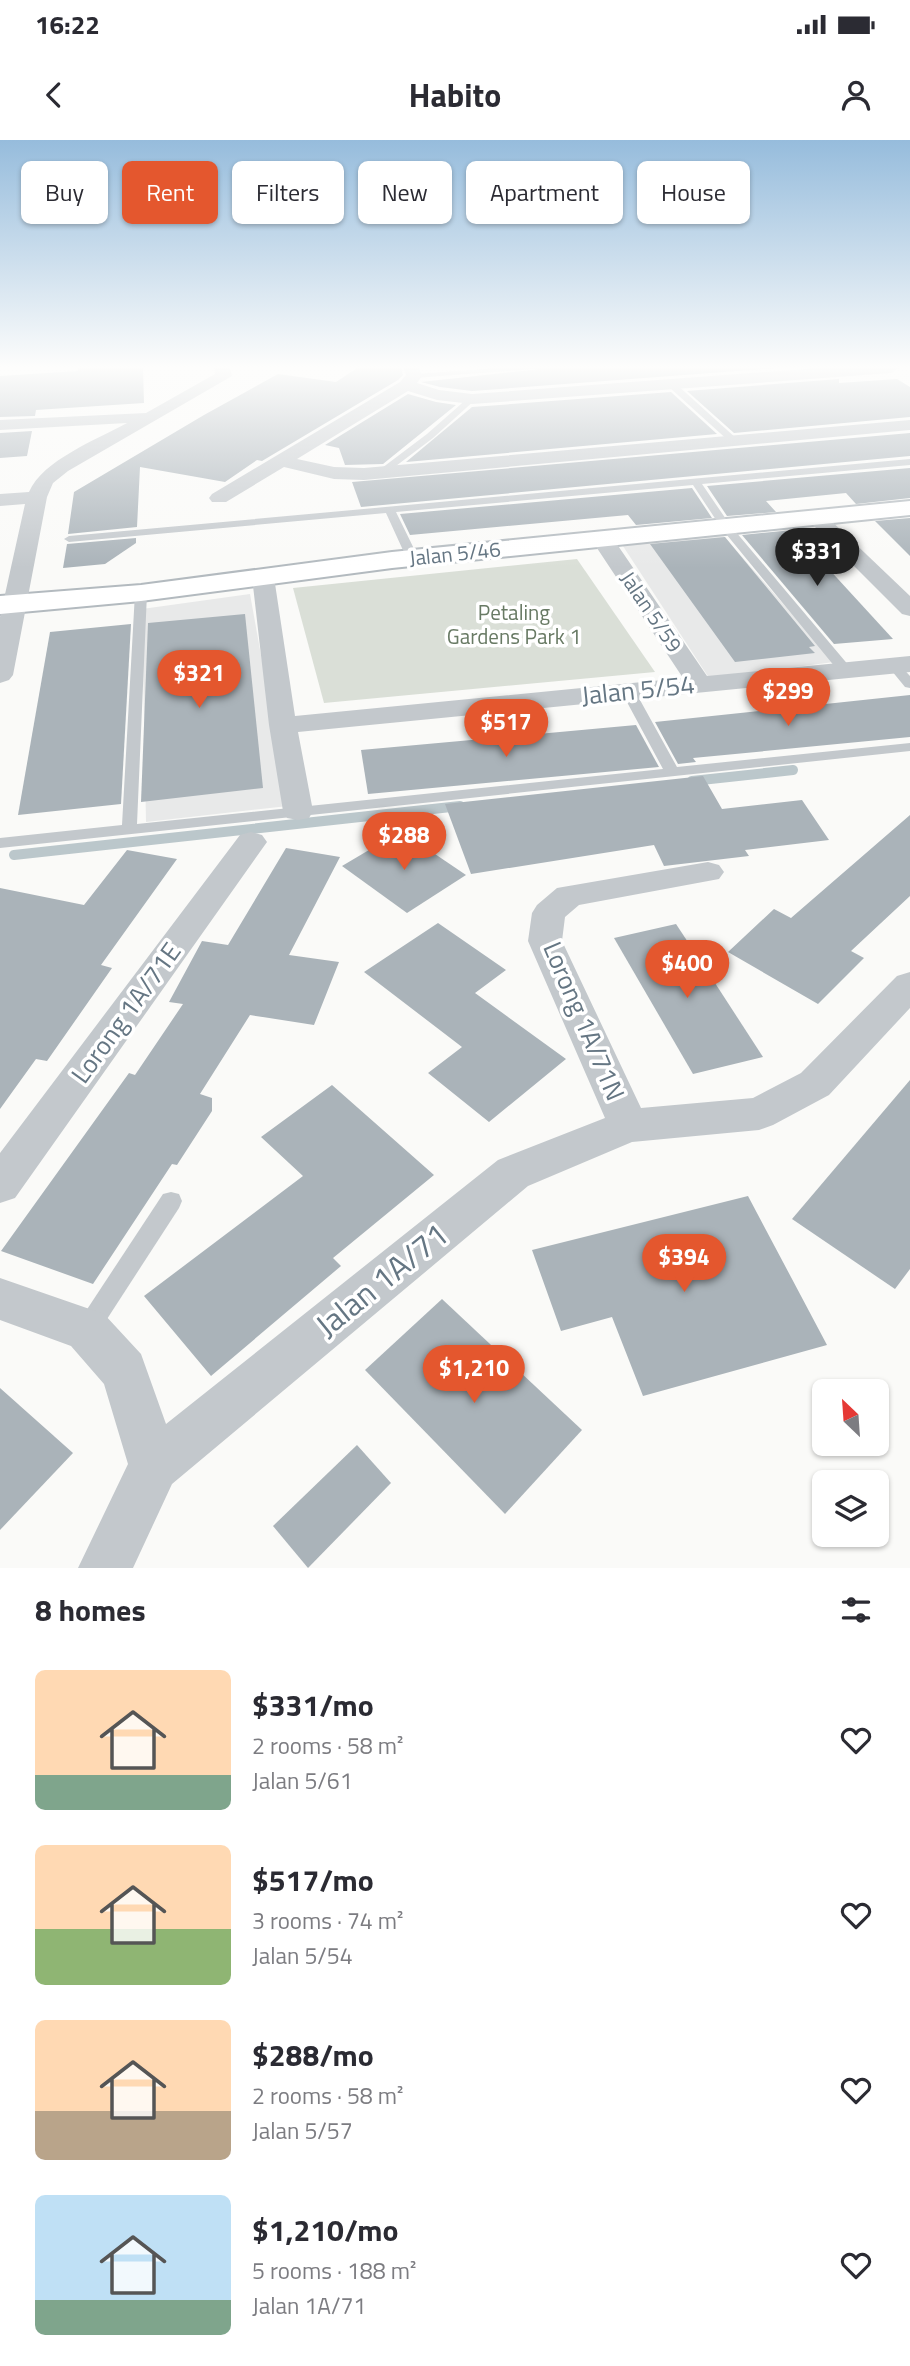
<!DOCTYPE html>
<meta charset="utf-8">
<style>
:root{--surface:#fff;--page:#f2f2f3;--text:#2b2b33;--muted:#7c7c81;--accent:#e4572e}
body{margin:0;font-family:"Titillium Web",sans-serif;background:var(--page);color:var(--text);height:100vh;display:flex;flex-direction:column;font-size:26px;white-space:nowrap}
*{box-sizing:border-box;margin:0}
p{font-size:23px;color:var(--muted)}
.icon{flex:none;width:38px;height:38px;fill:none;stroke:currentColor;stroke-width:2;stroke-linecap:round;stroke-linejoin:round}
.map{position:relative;height:1428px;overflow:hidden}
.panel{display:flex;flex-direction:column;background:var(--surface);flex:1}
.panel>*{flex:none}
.guide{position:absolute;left:21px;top:21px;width:868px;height:63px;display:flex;gap:14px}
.needle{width:46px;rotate:335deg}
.buttons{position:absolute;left:812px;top:1239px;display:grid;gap:14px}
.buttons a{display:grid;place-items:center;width:77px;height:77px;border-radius:10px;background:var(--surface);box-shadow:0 2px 5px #0004;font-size:35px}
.price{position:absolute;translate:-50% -60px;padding:0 16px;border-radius:24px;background:var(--accent);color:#fff;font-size:23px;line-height:46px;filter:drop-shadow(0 2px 4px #0008)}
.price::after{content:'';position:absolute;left:50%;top:42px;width:21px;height:16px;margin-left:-10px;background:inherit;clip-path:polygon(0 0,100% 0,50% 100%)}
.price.current{background:#222;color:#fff}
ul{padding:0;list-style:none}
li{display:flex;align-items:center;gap:21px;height:175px;padding:0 35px}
li span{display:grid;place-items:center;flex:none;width:196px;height:140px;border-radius:10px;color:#555}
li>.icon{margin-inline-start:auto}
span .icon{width:84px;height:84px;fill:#fffc;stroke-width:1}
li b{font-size:30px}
h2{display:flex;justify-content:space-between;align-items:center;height:84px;padding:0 35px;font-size:30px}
.chip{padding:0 24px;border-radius:10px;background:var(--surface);box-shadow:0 2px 5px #0004;font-size:24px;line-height:63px}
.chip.current{background:var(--accent);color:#fff}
.status{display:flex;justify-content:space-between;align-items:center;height:49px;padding:0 35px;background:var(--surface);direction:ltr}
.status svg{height:19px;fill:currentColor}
header{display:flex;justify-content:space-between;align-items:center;height:91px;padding:0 35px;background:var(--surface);font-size:32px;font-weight:700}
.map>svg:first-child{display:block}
.built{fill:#e8e9e9}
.green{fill:#dadfd7}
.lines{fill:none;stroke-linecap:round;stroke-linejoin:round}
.stream{stroke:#bbc7cb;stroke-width:10}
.building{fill:#aab3b9}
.secondary-casing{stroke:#b3babf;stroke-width:4}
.lane{fill:#c3c8cc;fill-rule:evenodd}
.street{fill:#c3c8cc;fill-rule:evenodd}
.secondary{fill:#fff;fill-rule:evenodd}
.labels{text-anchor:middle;stroke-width:7;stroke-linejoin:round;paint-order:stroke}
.far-street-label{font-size:21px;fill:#657683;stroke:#fff}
.far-park-label{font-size:21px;fill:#687a64;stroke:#fff}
.street-label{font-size:26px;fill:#657683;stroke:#fff}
.near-street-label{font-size:32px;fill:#657683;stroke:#fff}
</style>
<div class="status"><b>16:22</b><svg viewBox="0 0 49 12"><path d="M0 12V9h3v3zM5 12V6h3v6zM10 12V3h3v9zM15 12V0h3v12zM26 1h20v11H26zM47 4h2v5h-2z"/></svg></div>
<header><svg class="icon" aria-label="back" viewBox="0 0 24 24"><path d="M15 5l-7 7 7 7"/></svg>Habito<svg class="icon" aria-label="person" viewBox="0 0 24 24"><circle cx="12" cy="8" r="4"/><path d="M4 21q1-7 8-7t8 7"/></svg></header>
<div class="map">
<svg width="910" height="1428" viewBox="0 0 910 1428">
<rect width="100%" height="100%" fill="#fafaf8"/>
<g class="built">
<path d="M 722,394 L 834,522 L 709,538 L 621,403 Z"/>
<path d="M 250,454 L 288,666 L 146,682 L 142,469 Z"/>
</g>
<path class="green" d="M 577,419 L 655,532 L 324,563 L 293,448 Z"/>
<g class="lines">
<g class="stream">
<path d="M 692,641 L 793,630"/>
<path d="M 14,715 L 460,666"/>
</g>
</g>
<g class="building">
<path d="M 78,228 L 143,228 L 144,263 L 36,270 L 35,276 L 0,277 L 0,236 L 78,231 Z"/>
<path d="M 357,228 L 401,228 L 403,235 L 398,240 L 262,321 L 257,320 L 225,342 L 140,327 L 137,387 L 68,394 L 74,352 L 204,275 L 278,234 L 336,242 Z"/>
<path d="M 549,228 L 777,228 L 472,251 L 440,247 L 421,242 Z"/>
<path d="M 839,239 L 839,243 L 897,239 L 910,247 L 910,277 L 734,293 L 687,251 Z"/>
<path d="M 671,252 L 717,294 L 406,322 L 472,267 Z"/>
<path d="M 408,254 L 436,262 L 456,265 L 383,324 L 345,325 L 339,308 L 325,305 Z"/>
<path d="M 32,291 L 27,316 L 0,318 L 0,293 Z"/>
<path d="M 910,293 L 910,316 L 361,367 L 352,342 Z"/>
<path d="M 910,328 L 910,358 L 856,364 L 846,353 L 766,361 L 776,372 L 727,376 L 707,346 Z"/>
<path d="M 692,348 L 712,378 L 636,385 L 628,375 L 410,395 L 400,374 Z"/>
<path d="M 910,378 L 910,416 L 875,381 Z"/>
<path d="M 793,390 L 893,499 L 834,504 L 742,395 Z"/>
<path d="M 725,397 L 815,506 L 809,507 L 815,513 L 735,522 L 650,404 Z"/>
<path d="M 136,398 L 136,403 L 105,424 L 63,428 L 67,404 Z"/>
<path d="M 245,474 L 263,648 L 141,662 L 148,483 Z"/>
<path d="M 131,484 L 121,664 L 18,675 L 50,492 Z"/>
<path d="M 910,555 L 910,597 L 693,618 L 696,622 L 678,624 L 655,582 Z"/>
<path d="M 636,585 L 659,627 L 368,654 L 361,610 Z"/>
<path d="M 703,636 L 722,669 L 802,660 L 829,700 L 745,710 L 749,716 L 664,726 L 654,705 L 471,734 L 445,664 Z"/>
<path d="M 910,675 L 910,756 L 851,811 L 864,818 L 818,864 L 728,812 L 774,769 L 791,778 Z"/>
<path d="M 401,691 L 466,735 L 407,773 L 342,726 Z"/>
<path d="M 286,708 L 340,717 L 289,815 L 339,822 L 314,885 L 250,875 L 200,954 L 212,958 L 212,971 L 177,1025 L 172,1024 L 93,1144 L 1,1111 L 129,933 L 135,935 L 183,864 L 169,862 L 202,801 L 228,805 Z"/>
<path d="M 127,710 L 177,719 L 101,825 L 112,828 L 47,921 L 36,919 L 0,969 L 0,748 L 84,765 Z"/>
<path d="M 438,783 L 506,830 L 475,853 L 566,919 L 489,982 L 428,933 L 462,907 L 364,832 Z"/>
<path d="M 676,784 L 715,843 L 763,917 L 693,934 L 614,798 Z"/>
<path d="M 910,940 L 910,1129 L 895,1149 L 792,1079 Z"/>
<path d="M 332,945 L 434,1035 L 333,1118 L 341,1126 L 211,1236 L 144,1156 L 303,1036 L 261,997 Z"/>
<path d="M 748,1056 L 827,1205 L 643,1256 L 612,1177 L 561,1191 L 532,1110 Z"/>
<path d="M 442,1159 L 582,1290 L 505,1374 L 365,1230 Z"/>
<path d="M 0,1248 L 73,1313 L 0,1390 Z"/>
<path d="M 357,1305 L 391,1343 L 308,1428 L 273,1386 Z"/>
</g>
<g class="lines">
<defs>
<path id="secondary" d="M 910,361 L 910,375 L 392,428 L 141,461 L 0,474 L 0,456 L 141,445 L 392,412 Z"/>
</defs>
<use href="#secondary" class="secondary-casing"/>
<g class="lane">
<path d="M 497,228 L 547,228 L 414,238 L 410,236 L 414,234 Z"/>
<path d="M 669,243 L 675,243 L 737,299 L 737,303 L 731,303 L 669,247 Z"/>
<path d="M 469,257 L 476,259 L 433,298 L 384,335 L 378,335 L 378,331 L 427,294 Z"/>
<path d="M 910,319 L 910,325 L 702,344 L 730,385 L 850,527 L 850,533 L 840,533 L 722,389 L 693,345 L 396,372 L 419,419 L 413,422 L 407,419 L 386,373 L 69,402 L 64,399 L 69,396 Z"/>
<path d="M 141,450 L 147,453 L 137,684 L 663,629 L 621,551 L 628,547 L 635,551 L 677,627 L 910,603 L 910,611 L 0,708 L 0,698 L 122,685 L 135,453 Z"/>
<path d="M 893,521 L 897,522 L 910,536 L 910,548 L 905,547 L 887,525 Z"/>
<path d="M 171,1052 L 179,1054 L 182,1061 L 179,1068 L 96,1196 L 88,1199 L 80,1196 L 76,1188 L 80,1180 L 163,1054 Z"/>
</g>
<g class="street">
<path d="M 214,228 L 230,228 L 232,236 L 68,331 L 53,343 L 47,357 L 13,535 L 9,540 L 0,543 L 0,477 L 25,364 L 0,366 L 0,354 L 29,352 C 43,320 96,300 127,283 L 0,290 L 0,280 L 146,273 L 215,234 Z"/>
<path d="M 403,228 L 419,228 L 422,236 L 417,243 L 439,250 L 472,254 L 819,228 L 899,228 L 891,233 L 472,264 L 437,260 L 408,251 L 297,319 L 334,327 L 364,328 L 910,280 L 910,290 L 364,340 L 334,339 L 284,327 L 226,362 L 212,362 L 209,358 L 212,354 L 400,242 L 406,235 Z"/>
<path d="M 816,371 L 823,373 L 910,456 L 910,476 L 902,474 L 809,381 L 806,377 L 809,373 Z"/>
<path d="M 602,393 L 610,394 L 707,536 L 910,516 L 910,532 L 298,592 L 313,671 L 309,678 L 298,680 L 287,678 L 283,671 L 269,585 L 252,437 L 255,432 L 271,432 L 274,437 L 295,576 L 683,538 L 591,399 L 594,394 Z"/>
<path d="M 251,692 L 262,695 L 267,702 L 262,709 L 15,1058 L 0,1063 L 0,1013 L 240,695 Z"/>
<path d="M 708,722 L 719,725 L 724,732 L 719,739 L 579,765 L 565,777 L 562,801 L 641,968 L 753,958 L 801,933 L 897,836 L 910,832 L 910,868 L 829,955 L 773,985 L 759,990 L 632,1002 L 528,1046 L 172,1344 L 133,1428 L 78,1428 L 128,1324 L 104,1244 L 71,1206 L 0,1180 L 0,1138 L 104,1174 L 141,1214 L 166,1284 L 498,1020 L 605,978 L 528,801 L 532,773 L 537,765 L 557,748 Z"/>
</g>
<use href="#secondary" class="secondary"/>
</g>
<linearGradient id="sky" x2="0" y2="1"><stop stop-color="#96bcdc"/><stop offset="0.53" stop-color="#fdfdfc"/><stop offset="1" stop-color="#fdfdfc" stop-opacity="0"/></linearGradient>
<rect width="910" height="428" fill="url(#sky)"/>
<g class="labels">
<g class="far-street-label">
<text transform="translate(455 414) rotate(-6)" y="7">Jalan 5/46</text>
<text transform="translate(651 472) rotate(56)" y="7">Jalan 5/59</text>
</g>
<g class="far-park-label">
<text x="514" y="480">Petaling<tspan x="514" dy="24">Gardens Park 1</tspan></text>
</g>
<g class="street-label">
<text transform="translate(638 550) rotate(-6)" y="9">Jalan 5/54</text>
<text transform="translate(126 873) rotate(-54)" y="9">Lorong 1A/71E</text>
<text transform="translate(584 881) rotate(67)" y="9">Lorong 1A/71N</text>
</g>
<g class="near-street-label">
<text transform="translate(382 1140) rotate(-39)" y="11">Jalan 1A/71</text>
</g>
</g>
</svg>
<div class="buttons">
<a><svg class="needle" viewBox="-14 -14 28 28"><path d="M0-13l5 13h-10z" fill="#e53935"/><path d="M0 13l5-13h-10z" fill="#7c7c81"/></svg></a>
<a><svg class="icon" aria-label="layers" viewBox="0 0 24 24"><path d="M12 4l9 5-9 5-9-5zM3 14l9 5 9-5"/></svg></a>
</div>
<b class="price current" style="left:817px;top:448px">$331</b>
<b class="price" style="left:199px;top:570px">$321</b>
<b class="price" style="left:788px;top:588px">$299</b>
<b class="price" style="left:506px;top:619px">$517</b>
<b class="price" style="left:404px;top:732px">$288</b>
<b class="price" style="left:687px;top:860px">$400</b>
<b class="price" style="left:684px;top:1154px">$394</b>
<b class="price" style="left:474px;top:1265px">$1,210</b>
<div class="guide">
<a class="chip">Buy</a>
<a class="chip current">Rent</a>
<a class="chip">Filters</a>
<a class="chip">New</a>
<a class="chip">Apartment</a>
<a class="chip">House</a>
</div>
</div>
<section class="panel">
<h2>8 homes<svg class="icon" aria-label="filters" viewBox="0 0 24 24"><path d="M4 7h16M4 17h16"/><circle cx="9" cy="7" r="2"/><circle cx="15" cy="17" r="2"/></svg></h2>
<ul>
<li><span style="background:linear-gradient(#ffd9b3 75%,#7fa58c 0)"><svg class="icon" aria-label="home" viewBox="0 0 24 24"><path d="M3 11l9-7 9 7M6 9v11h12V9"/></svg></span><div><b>$331/mo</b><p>2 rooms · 58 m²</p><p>Jalan 5/61</p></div><svg class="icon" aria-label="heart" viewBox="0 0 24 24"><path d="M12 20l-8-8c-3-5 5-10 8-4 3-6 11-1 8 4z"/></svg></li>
<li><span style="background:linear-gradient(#ffd9b3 60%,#8fb573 0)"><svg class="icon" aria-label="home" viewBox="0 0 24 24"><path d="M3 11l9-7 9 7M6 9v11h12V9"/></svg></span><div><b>$517/mo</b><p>3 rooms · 74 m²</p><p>Jalan 5/54</p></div><svg class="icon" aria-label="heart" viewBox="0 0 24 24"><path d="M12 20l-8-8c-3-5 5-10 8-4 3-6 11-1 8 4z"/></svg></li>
<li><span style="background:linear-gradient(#ffd9b3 65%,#b9a48a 0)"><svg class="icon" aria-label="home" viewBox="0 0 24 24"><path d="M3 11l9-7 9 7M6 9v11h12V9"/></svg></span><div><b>$288/mo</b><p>2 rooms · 58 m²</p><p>Jalan 5/57</p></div><svg class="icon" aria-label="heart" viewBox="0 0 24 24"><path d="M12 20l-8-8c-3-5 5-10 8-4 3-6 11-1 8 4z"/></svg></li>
<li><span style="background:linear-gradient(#bfe0f5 75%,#7fa58c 0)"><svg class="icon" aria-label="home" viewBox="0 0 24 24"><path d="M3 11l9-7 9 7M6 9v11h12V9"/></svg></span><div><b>$1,210/mo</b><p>5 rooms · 188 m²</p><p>Jalan 1A/71</p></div><svg class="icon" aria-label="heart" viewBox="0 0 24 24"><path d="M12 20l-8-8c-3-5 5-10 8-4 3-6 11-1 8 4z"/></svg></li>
</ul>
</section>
